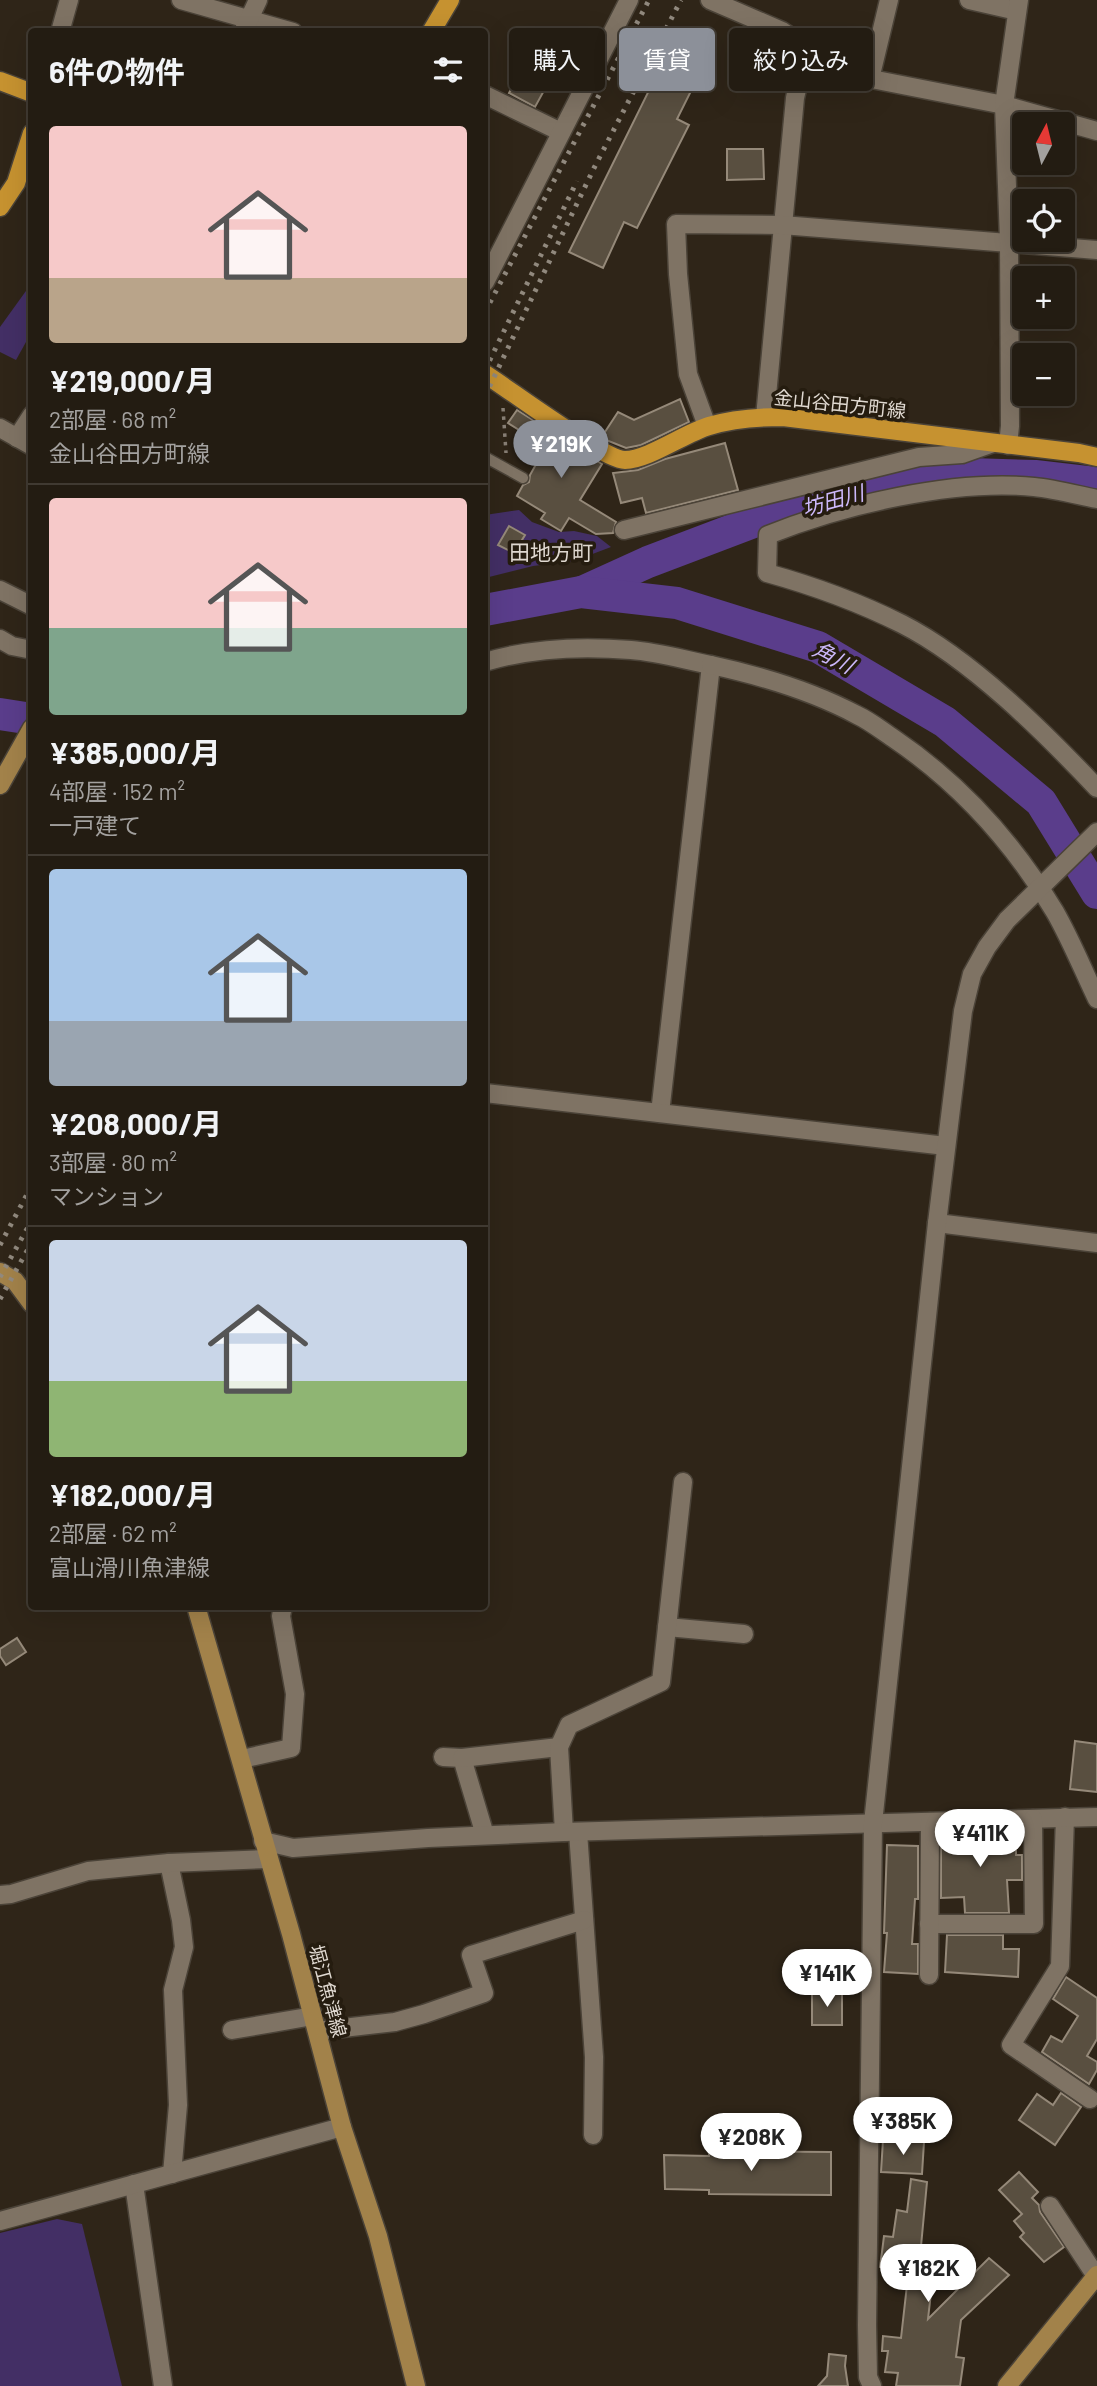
<!DOCTYPE html>
<html lang="ja">
<meta charset="utf-8">
<style>
:root{--surface:#231c12;--page:#2f2920;--text:#f1f3f6;--muted:#a3a19f;--line:#403a32;--accent:#8c9099}
body{margin:0;font-family:Barlow,"Noto Sans JP",sans-serif;background:var(--page);color:var(--text);height:100vh;display:flex;flex-direction:column;font-size:26px;white-space:nowrap}
*{box-sizing:border-box;margin:0}
p{font-size:23px;color:var(--muted)}
.icon{flex:none;width:38px;height:38px;fill:none;stroke:currentColor;stroke-width:2;stroke-linecap:round;stroke-linejoin:round}
.map{position:relative;flex:1;overflow:hidden}
.details{position:absolute;left:28px;top:28px;width:460px;height:1582px;display:flex;flex-direction:column;background:var(--surface);border-radius:7px;box-shadow:0 7px 28px #0002,0 0 0 2px var(--line)}
.details>*{flex:none}
.guide{position:absolute;left:509px;top:28px;width:481px;height:63px;display:flex;gap:14px}
.needle{width:46px;rotate:7deg}
.buttons{position:absolute;left:1012px;top:112px;display:grid;gap:14px}
.buttons a{display:grid;place-items:center;width:63px;height:63px;border-radius:7px;background:var(--surface);box-shadow:0 7px 28px #0002,0 0 0 2px var(--line);font-size:35px}
.price{position:absolute;translate:-50% -60px;padding:0 16px;border-radius:24px;background:#fff;color:#222;font-size:23px;line-height:46px;filter:drop-shadow(0 2px 4px #0008)}
.price::after{content:'';position:absolute;left:50%;top:42px;width:21px;height:16px;margin-left:-10px;background:inherit;clip-path:polygon(0 0,100% 0,50% 100%)}
.price.current{background:var(--accent);color:#fff}
ul{padding:0;list-style:none}
li{display:grid;align-content:center;gap:14px;height:371px;padding:0 21px}
li+li{border-top:2px solid var(--line)}
li span{display:grid;place-items:center;height:217px;border-radius:7px;color:#555}
li>.icon{margin-inline-start:auto}
span .icon{width:126px;height:126px;fill:#fffc;stroke-width:1}
li b{font-size:30px}
h2{display:flex;justify-content:space-between;align-items:center;height:84px;padding:0 21px;font-size:30px}
.pill{padding:0 24px;border-radius:7px;background:var(--surface);box-shadow:0 7px 28px #0002,0 0 0 2px var(--line);font-size:24px;line-height:63px}
.pill.current{background:var(--accent);color:#fff}
.map>svg:first-child{display:block}
.green{fill:#432f65}
.lines{fill:none;stroke-linecap:round;stroke-linejoin:round}
.river{stroke:#5a3d8b;stroke-width:32}
.building{fill:#594f40;stroke:#958979;stroke-width:2}
.service-casing{stroke:#4b4338;stroke-width:13}
.minor-casing{stroke:#4b4338;stroke-width:21}
.tertiary-casing{stroke:#4b4338;stroke-width:21}
.secondary-casing{stroke:#4b4338;stroke-width:21}
.primary-casing{stroke:#4b4338;stroke-width:21}
.path{stroke:#898076;stroke-width:3.5;stroke-dasharray:3.5 5;stroke-linecap:butt}
.service{stroke:#7f7364;stroke-width:10}
.minor{stroke:#7f7364;stroke-width:18}
.tertiary{stroke:#7f7364;stroke-width:18}
.secondary{stroke:#a2824a;stroke-width:18}
.primary{stroke:#c69230;stroke-width:18}
.rail{stroke:#91897e;stroke-width:5;stroke-dasharray:3.5 7;stroke-linecap:butt}
.labels{text-anchor:middle;stroke-width:7;stroke-linejoin:round;paint-order:stroke}
.street-label{font-size:19px;fill:#dfd8d0;stroke:#251c0f}
.water-label{font-size:21px;font-style:italic;fill:#ccb8fa;stroke:#251c0f}
.neighbourhood-label{font-size:21px;fill:#dfd8d0;stroke:#251c0f}
</style>
<div class="map">
<svg width="1097" height="2386" viewBox="0 0 1097 2386">
<rect width="100%" height="100%" fill="#2f2518"/>
<g class="green">
<path d="M 31,284 L 31,333 L 16,360 L 0,352 L 0,327 Z"/>
<path d="M 519,510 L 532,522 L 559,532 L 574,531 L 597,536 L 611,547 L 574,561 L 533,566 L 485,578 L 485,515 Z"/>
<path d="M 57,2219 L 82,2224 L 122,2386 L 0,2386 L 0,2233 Z"/>
</g>
<g class="lines">
<g class="river">
<path d="M 582,592 L 648,562 L 756,521 L 940,473 L 1035,476 L 1097,483"/>
<path d="M 485,610 L 581,592 L 677,603 L 818,647 L 945,722 L 1041,802 L 1097,893"/>
<path d="M 0,714 L 32,719"/>
</g>
</g>
<g class="building">
<path d="M 670,48 L 704,65 L 677,119 L 689,125 L 637,228 L 624,222 L 603,268 L 569,252 Z"/>
<path d="M 531,53 L 557,67 L 535,107 L 509,93 Z"/>
<path d="M 727,149 L 763,149 L 764,179 L 727,180 Z"/>
<path d="M 680,399 L 689,422 L 662,435 L 641,445 L 626,448 L 601,438 L 618,412 L 634,420 Z"/>
<path d="M 517,410 L 602,464 L 580,500 L 616,522 L 613,533 L 596,534 L 569,518 L 561,531 L 541,519 L 545,513 L 517,496 L 523,485 L 529,482 L 530,475 L 543,452 L 532,446 L 535,440 L 508,423 Z"/>
<path d="M 725,443 L 738,490 L 646,513 L 642,498 L 621,503 L 613,473 L 638,470 L 665,459 Z"/>
<path d="M 509,526 L 525,535 L 514,553 L 498,545 Z"/>
<path d="M 17,1638 L 26,1652 L 6,1665 L 0,1656 L 0,1649 Z"/>
<path d="M 1075,1741 L 1097,1744 L 1097,1792 L 1070,1789 Z"/>
<path d="M 1016,1831 L 1016,1855 L 1022,1855 L 1022,1880 L 1007,1880 L 1009,1913 L 965,1913 L 964,1897 L 941,1898 L 941,1833 Z"/>
<path d="M 887,1845 L 918,1846 L 918,1899 L 915,1899 L 912,1944 L 918,1944 L 918,1974 L 884,1972 L 887,1933 L 884,1933 Z"/>
<path d="M 947,1935 L 1003,1935 L 1003,1949 L 1019,1949 L 1018,1977 L 945,1972 Z"/>
<path d="M 1066,1977 L 1097,1998 L 1097,2039 L 1087,2056 L 1097,2062 L 1097,2070 L 1089,2084 L 1042,2052 L 1051,2036 L 1062,2042 L 1078,2016 L 1053,1999 Z"/>
<path d="M 842,1993 L 842,2025 L 812,2025 L 812,1994 Z"/>
<path d="M 1061,2093 L 1081,2107 L 1055,2145 L 1019,2120 L 1037,2094 L 1053,2105 Z"/>
<path d="M 883,2140 L 924,2142 L 922,2174 L 881,2172 Z"/>
<path d="M 709,2151 L 831,2152 L 831,2195 L 709,2194 L 709,2190 L 665,2189 L 664,2155 L 709,2156 Z"/>
<path d="M 1019,2172 L 1038,2192 L 1032,2198 L 1039,2205 L 1040,2212 L 1064,2247 L 1044,2262 L 1020,2237 L 1024,2233 L 1014,2221 L 1022,2214 L 999,2190 Z"/>
<path d="M 911,2179 L 927,2182 L 920,2257 L 935,2258 L 928,2319 L 989,2258 L 1009,2275 L 961,2320 L 956,2357 L 964,2358 L 960,2386 L 896,2386 L 898,2373 L 885,2372 L 888,2351 L 882,2351 L 883,2336 L 901,2338 L 907,2285 L 899,2284 L 900,2270 L 880,2267 L 882,2252 L 884,2236 L 893,2237 L 897,2210 L 907,2212 Z"/>
<path d="M 829,2354 L 846,2356 L 845,2366 L 848,2386 L 818,2386 L 827,2376 Z"/>
</g>
<g class="lines">
<defs>
<path id="service" d="M 485,457 L 523,478"/>
<g id="minor">
<path d="M 181,0 L 293,32"/>
<path d="M 710,0 L 782,31 L 846,74 L 1004,105 L 1097,131"/>
<path d="M 969,0 L 1017,11"/>
<path d="M 60,32 L 69,0"/>
<path d="M 243,32 L 258,0"/>
<path d="M 870,79 L 889,0"/>
<path d="M 485,95 L 561,132"/>
<path d="M 485,282 L 629,0"/>
<path d="M 765,417 L 795,98 L 806,49"/>
<path d="M 707,426 L 688,374 L 678,274 L 676,224 L 782,225 L 1097,250"/>
<path d="M 0,428 L 32,446"/>
<path d="M 17,438 L 32,415"/>
<path d="M 1008,445 L 1010,426 L 1009,241 L 1004,105 L 1019,0"/>
<path d="M 1097,499 C 1077,495 1055,489 1034,487 C 953,479 843,505 768,535 L 767,573 C 814,586 858,602 902,624 C 971,659 1044,732 1097,788"/>
<path d="M 624,530 L 919,457 L 962,454 L 993,443"/>
<path d="M 0,590 L 32,606"/>
<path d="M 0,639 L 12,646 L 32,650"/>
<path d="M 485,662 C 531,648 583,646 631,650 C 658,652 685,660 711,665 L 660,1113"/>
<path d="M 711,665 C 762,676 812,691 857,715 C 870,721 881,730 893,738 C 961,784 1013,842 1055,912 C 1071,940 1083,970 1097,999"/>
<path d="M 485,1093 L 946,1146"/>
<path d="M 937,1223 L 1097,1243"/>
<path d="M 667,1627 L 744,1634"/>
<path d="M 443,1757 L 462,1758 L 485,1835"/>
<path d="M 462,1758 L 559,1747"/>
<path d="M 242,1759 L 291,1748 L 295,1694 L 281,1616 L 283,1606"/>
<path d="M 1065,1817 L 1060,1966 L 1011,2045 L 1090,2099"/>
<path d="M 564,1832 L 559,1747 L 569,1725 L 661,1682 L 683,1482"/>
<path d="M 578,1832 L 594,2057 L 593,2135"/>
<path d="M 263,1841 L 293,1848 L 428,1838 L 564,1832 L 1097,1817"/>
<path d="M 169,1863 L 181,1920 L 184,1947 L 173,1990 L 178,2105 L 172,2174"/>
<path d="M 0,1895 L 11,1894 L 88,1871 L 169,1863 L 268,1859"/>
<path d="M 929,1924 L 1034,1924 L 1033,1819"/>
<path d="M 929,1975 L 930,1822"/>
<path d="M 232,2030 L 313,2016"/>
<path d="M 317,2031 L 395,2022 L 424,2014 L 484,1993 L 471,1955 L 584,1920"/>
<path d="M 134,2184 L 163,2386"/>
<path d="M 1050,2206 L 1096,2276"/>
<path d="M 0,2221 L 342,2127"/>
</g>
<path id="tertiary" d="M 872,2386 L 868,2377 L 867,2325 L 873,1823 L 937,1223 L 963,1011 L 972,974 L 987,947 L 1007,920 L 1097,832"/>
<g id="secondary">
<path d="M 0,785 L 32,728"/>
<path d="M 0,1272 L 15,1281 L 32,1304"/>
<path d="M 196,1606 L 291,1934 L 342,2127 L 378,2236 L 416,2386"/>
<path d="M 1007,2386 L 1097,2275"/>
</g>
<g id="primary">
<path d="M 431,32 L 450,0"/>
<path d="M 0,81 L 32,93"/>
<path d="M 0,207 L 16,183 L 32,133"/>
<path d="M 485,374 C 509,389 603,460 625,460 C 648,460 685,433 709,426 C 732,419 758,417 783,417 L 1079,453 L 1097,457"/>
</g>
</defs>
<use href="#service" class="service-casing"/>
<use href="#minor" class="minor-casing"/>
<use href="#tertiary" class="tertiary-casing"/>
<use href="#secondary" class="secondary-casing"/>
<use href="#primary" class="primary-casing"/>
<path class="path" d="M 503,408 L 506,453"/>
<use href="#service" class="service"/>
<use href="#minor" class="minor"/>
<use href="#tertiary" class="tertiary"/>
<use href="#secondary" class="secondary"/>
<use href="#primary" class="primary"/>
<g class="rail">
<path d="M 485,312 L 649,0"/>
<path d="M 485,370 L 577,181"/>
<path d="M 485,396 L 594,168 L 681,0"/>
<path d="M 0,1245 L 32,1185"/>
<path d="M 0,1277 L 32,1220"/>
<path d="M 0,1299 L 32,1242"/>
</g>
</g>
<g class="labels">
<g class="street-label">
<text transform="translate(840 404) rotate(6)" y="7">金山谷田方町線</text>
<text transform="translate(328 1991) rotate(75)" y="7">堀江魚津線</text>
</g>
<g class="water-label">
<text transform="translate(833 501) rotate(-15)" y="7">坊田川</text>
<text transform="translate(833 658) rotate(28)" y="7">角川</text>
</g>
<g class="neighbourhood-label">
<text x="551" y="560">田地方町</text>
</g>
</g>
</svg>
<div class="buttons">
<a><svg class="needle" viewBox="-14 -14 28 28"><path d="M0-13l5 13h-10z" fill="#e53935"/><path d="M0 13l5-13h-10z" fill="#a3a19f"/></svg></a>
<a><svg class="icon" aria-label="locate" viewBox="0 0 24 24"><circle cx="12" cy="12" r="6"/><path d="M12 2v4M12 18v4M2 12h4M18 12h4"/></svg></a>
<a>+</a>
<a>−</a>
</div>
<b class="price current" style="left:561px;top:480px">¥219K</b>
<b class="price" style="left:980px;top:1869px">¥411K</b>
<b class="price" style="left:827px;top:2009px">¥141K</b>
<b class="price" style="left:903px;top:2157px">¥385K</b>
<b class="price" style="left:751px;top:2173px">¥208K</b>
<b class="price" style="left:928px;top:2304px">¥182K</b>
<div class="guide">
<a class="pill">購入</a>
<a class="pill current">賃貸</a>
<a class="pill">絞り込み</a>
</div>
<section class="details">
<h2>6件の物件<svg class="icon" aria-label="filters" viewBox="0 0 24 24"><path d="M4 7h16M4 17h16"/><circle cx="9" cy="7" r="2"/><circle cx="15" cy="17" r="2"/></svg></h2>
<ul>
<li><span style="background:linear-gradient(#f6c9c9 70%,#b9a48a 0)"><svg class="icon" aria-label="home" viewBox="0 0 24 24"><path d="M3 11l9-7 9 7M6 9v11h12V9"/></svg></span><div><b>¥219,000/月</b><p>2部屋 · 68 m²</p><p>金山谷田方町線</p></div></li>
<li><span style="background:linear-gradient(#f6c9c9 60%,#7fa58c 0)"><svg class="icon" aria-label="home" viewBox="0 0 24 24"><path d="M3 11l9-7 9 7M6 9v11h12V9"/></svg></span><div><b>¥385,000/月</b><p>4部屋 · 152 m²</p><p>一戸建て</p></div></li>
<li><span style="background:linear-gradient(#a9c7e8 70%,#9aa5b1 0)"><svg class="icon" aria-label="home" viewBox="0 0 24 24"><path d="M3 11l9-7 9 7M6 9v11h12V9"/></svg></span><div><b>¥208,000/月</b><p>3部屋 · 80 m²</p><p>マンション</p></div></li>
<li><span style="background:linear-gradient(#c9d6e8 65%,#8fb573 0)"><svg class="icon" aria-label="home" viewBox="0 0 24 24"><path d="M3 11l9-7 9 7M6 9v11h12V9"/></svg></span><div><b>¥182,000/月</b><p>2部屋 · 62 m²</p><p>富山滑川魚津線</p></div></li>
</ul>
</section>
</div>
